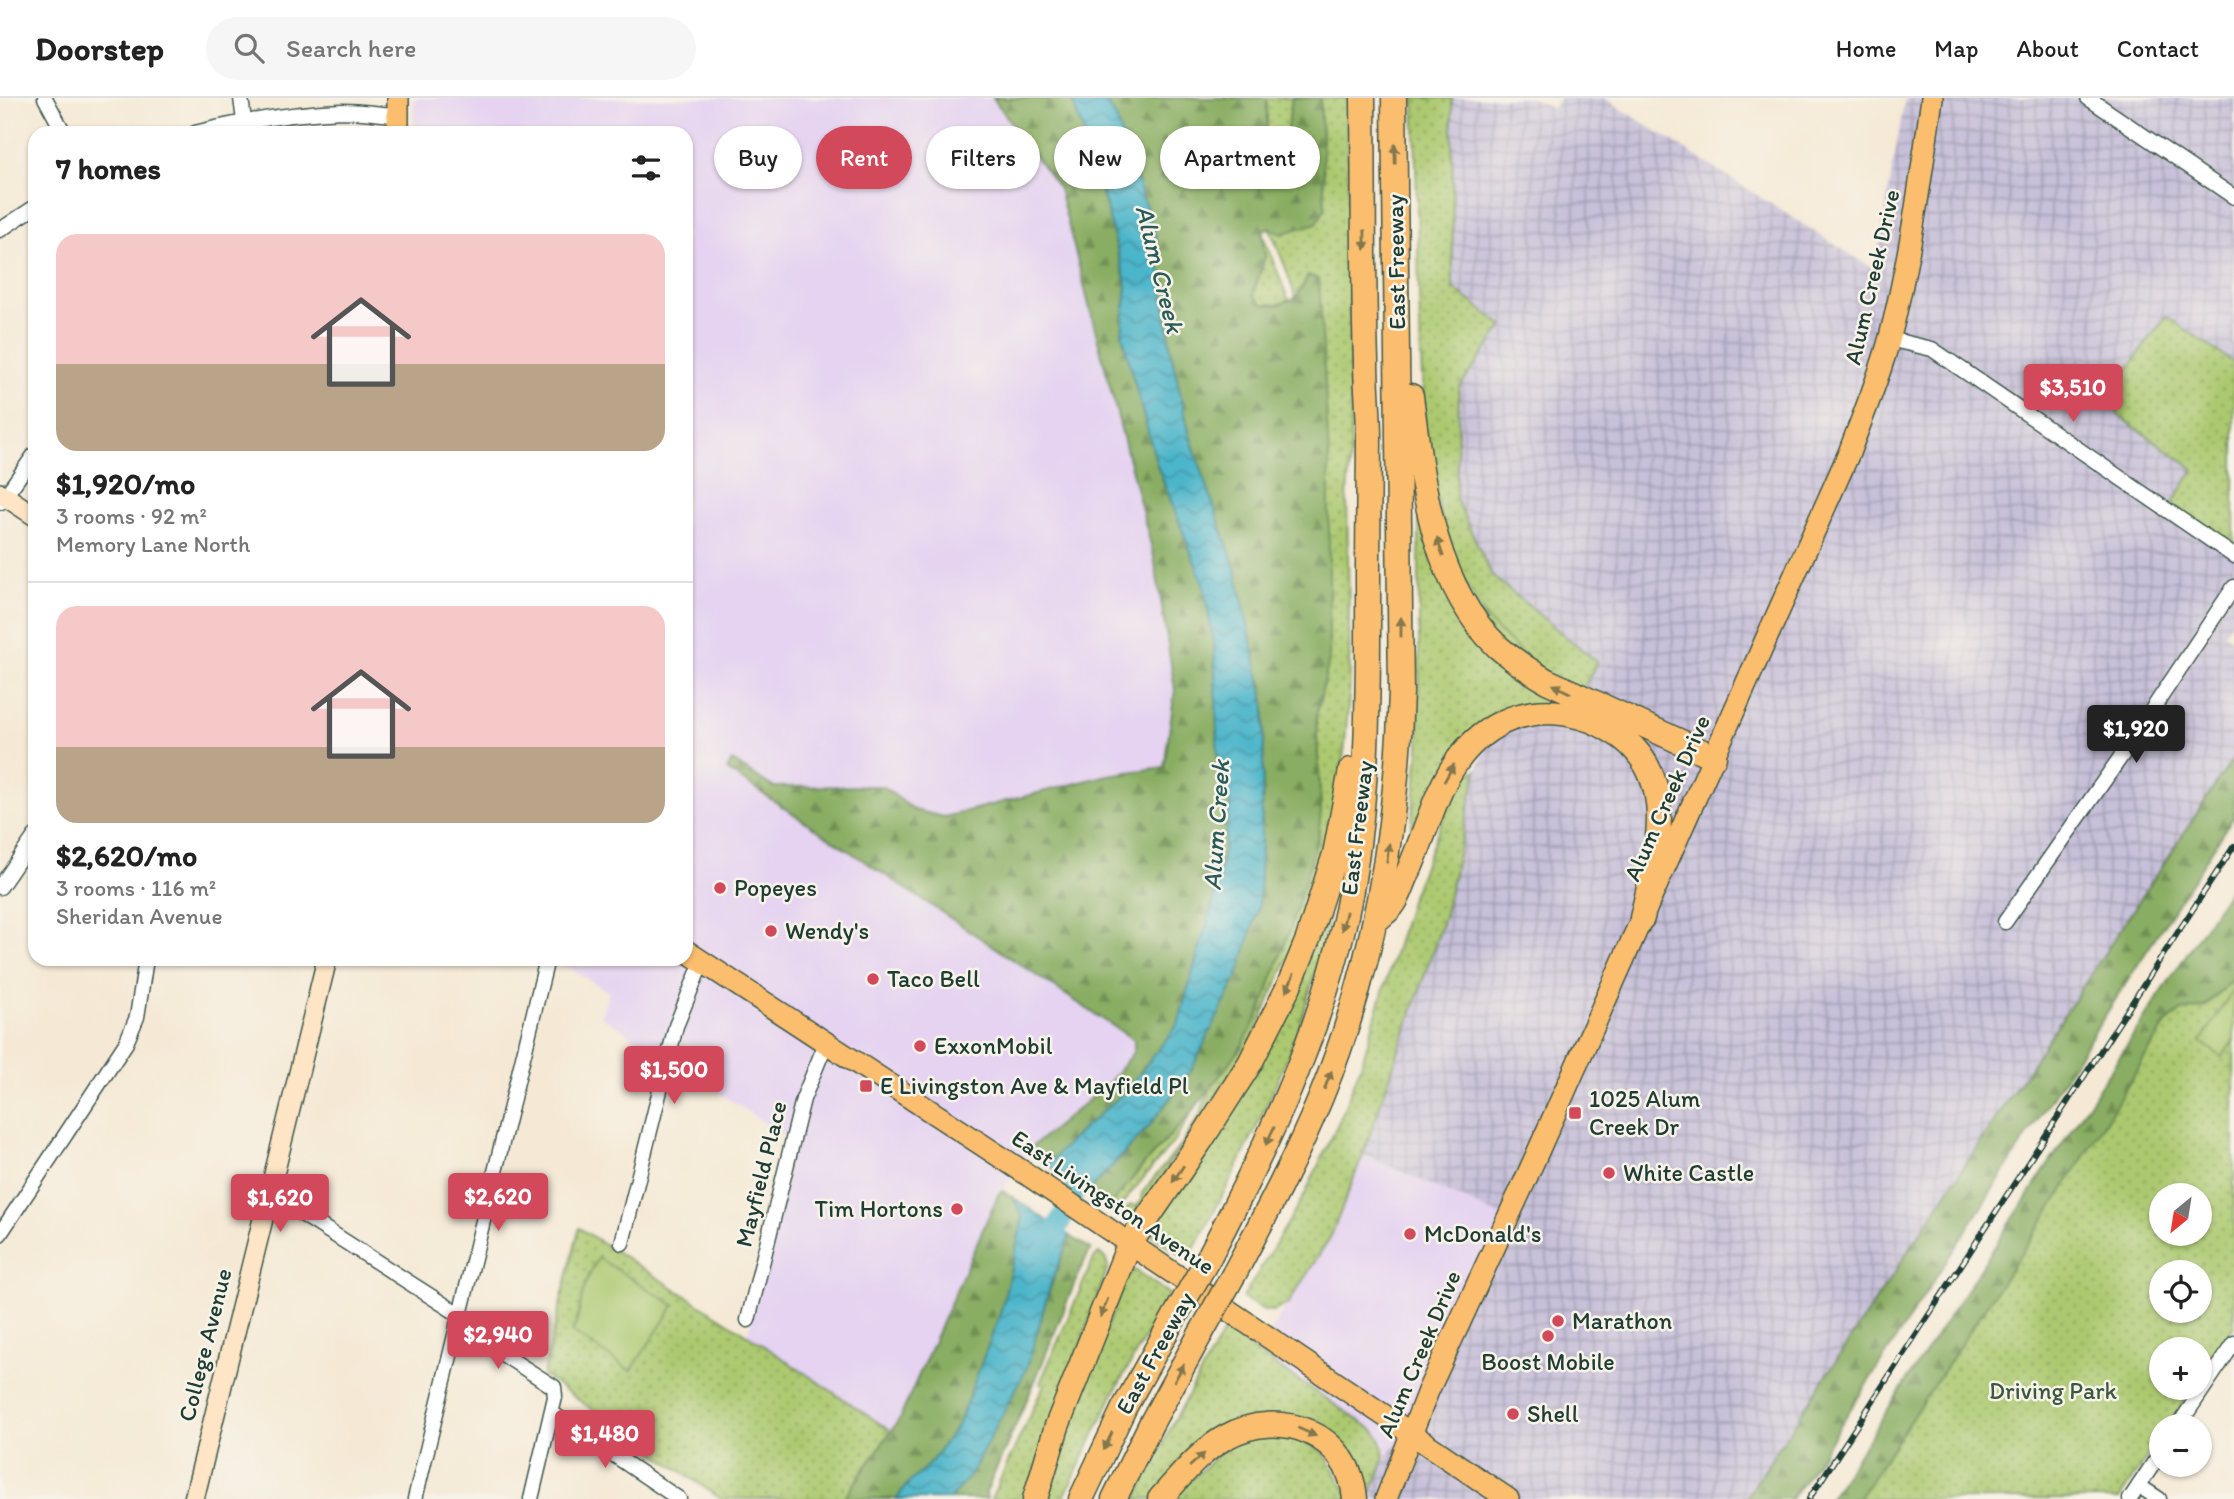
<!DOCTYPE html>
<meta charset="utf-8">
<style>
:root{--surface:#fff;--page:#f6f6f6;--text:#222;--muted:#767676;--line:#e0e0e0;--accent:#d1495b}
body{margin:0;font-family:Itim,sans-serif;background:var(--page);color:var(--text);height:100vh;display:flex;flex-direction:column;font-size:26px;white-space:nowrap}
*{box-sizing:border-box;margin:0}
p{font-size:23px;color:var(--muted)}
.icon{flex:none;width:38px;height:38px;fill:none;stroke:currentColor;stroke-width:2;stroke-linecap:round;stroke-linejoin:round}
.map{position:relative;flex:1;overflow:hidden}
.panel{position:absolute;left:28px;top:28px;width:665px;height:840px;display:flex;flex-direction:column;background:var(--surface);border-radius:21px;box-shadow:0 2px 5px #0004}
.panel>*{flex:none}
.hud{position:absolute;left:714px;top:28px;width:665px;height:63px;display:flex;gap:14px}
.needle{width:46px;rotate:210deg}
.fabs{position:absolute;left:2149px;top:1085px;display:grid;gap:14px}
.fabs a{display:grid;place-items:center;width:63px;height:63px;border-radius:50%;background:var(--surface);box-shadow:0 2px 5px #0004;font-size:35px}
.price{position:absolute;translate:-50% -60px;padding:0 16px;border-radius:7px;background:var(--accent);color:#fff;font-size:23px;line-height:46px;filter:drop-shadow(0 2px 4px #0008)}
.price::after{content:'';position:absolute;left:50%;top:42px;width:21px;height:16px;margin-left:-10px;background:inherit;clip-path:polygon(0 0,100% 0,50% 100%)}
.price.current{background:#222;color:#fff}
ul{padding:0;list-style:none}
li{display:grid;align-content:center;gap:14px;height:371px;padding:0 28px}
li+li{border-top:2px solid var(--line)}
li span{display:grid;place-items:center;height:217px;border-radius:21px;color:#555}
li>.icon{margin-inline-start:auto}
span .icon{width:126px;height:126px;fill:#fffc;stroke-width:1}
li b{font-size:30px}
h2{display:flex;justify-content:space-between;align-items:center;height:84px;padding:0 28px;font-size:30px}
.pill{padding:0 24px;border-radius:32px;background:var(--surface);box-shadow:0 2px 5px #0004;font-size:24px;line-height:63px}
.pill.current{background:var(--accent);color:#fff}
header{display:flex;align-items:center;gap:42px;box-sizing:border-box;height:98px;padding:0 35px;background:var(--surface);border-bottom:2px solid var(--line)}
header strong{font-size:33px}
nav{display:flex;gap:38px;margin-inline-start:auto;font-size:24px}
.search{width:490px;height:63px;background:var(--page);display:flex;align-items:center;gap:18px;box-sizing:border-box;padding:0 24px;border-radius:38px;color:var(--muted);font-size:26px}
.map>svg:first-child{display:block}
.built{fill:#e5d3f1}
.industrial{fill:url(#industrial-grid)}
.grass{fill:url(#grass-dots);stroke:#668352;stroke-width:2;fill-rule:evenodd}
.forest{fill:url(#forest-firs);stroke:#54754b;stroke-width:2}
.garden{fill:#acc970;stroke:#668352;stroke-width:2}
.water{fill:url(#water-waves);stroke:#36797f;stroke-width:2}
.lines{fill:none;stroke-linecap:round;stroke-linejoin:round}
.river{stroke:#4cb5ca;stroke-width:21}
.minor-casing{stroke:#3f574c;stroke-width:17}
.secondary-casing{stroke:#3f574c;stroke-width:22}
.primary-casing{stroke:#3f574c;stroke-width:24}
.motorway-casing{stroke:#3f574c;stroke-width:27}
.minor{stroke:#fff;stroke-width:14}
.secondary{stroke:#fde5c5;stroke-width:19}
.primary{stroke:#fbbe6e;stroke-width:21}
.motorway{stroke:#fbbe6e;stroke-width:24}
.rail-casing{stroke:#1f3d34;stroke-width:6}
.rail{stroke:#f7f3e8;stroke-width:3.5;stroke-dasharray:10;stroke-linecap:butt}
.motorway-bridge-casing{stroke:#3f574c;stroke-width:27;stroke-linecap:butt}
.motorway-bridge{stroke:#fbbe6e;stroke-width:24}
.oneway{fill:#82774e}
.poi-dot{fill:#d1495b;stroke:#f7f3e8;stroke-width:2.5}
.labels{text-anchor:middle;stroke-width:5;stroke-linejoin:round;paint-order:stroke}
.street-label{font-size:24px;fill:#1f3d34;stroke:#f7f3e8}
.poi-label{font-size:24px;fill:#1f3d34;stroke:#f7f3e8;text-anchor:start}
.park-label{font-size:24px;fill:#3b5940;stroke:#f7f3e8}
.water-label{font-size:26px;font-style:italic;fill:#2a5b5a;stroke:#f7f3e8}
</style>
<header>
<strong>Doorstep</strong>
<div class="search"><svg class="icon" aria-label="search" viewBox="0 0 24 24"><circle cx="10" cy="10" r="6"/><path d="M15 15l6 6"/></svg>Search here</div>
<nav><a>Home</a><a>Map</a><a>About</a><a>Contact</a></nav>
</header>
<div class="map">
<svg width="2234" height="1401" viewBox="0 0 2234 1401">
<defs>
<pattern id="industrial-grid" width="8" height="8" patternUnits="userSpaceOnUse" patternTransform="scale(1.75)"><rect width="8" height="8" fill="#c7c0d9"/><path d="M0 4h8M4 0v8" fill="none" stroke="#a19db1"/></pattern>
<pattern id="grass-dots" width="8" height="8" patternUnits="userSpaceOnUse" patternTransform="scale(1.75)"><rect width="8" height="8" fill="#acc970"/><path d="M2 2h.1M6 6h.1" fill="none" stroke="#8ba45d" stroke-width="1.8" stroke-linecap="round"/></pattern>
<pattern id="forest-firs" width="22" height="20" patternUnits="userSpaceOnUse" patternTransform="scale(1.75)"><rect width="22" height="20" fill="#89ad62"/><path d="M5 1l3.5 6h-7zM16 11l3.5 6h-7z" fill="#6f8e52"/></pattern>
<pattern id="water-waves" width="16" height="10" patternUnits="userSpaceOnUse" patternTransform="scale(1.75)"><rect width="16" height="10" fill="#4cb5ca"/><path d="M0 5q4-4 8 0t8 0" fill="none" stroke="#3f94a5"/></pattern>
</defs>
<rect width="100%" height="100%" fill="#f7f3e8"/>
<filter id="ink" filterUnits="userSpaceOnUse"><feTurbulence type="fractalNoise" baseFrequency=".0143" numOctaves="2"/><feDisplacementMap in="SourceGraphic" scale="14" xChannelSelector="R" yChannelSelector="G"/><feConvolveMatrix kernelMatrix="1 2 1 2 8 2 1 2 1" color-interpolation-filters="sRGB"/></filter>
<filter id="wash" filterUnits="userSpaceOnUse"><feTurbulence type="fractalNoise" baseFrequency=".00686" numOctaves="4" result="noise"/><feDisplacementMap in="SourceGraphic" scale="28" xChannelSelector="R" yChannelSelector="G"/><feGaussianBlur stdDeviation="1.57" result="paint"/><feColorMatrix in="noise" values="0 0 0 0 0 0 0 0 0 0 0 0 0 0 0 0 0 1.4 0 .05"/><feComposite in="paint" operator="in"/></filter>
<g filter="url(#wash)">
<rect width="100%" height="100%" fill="#f5e9d5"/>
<g class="built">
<path d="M 414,0 L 993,0 L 1059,91 L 1154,459 L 1175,592 L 1164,670 L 1108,677 L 944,719 L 914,712 L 881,688 L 773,689 L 733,663 L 728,672 L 1134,942 L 1134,953 L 1109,985 L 1028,1052 L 1003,1093 L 998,1097 L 900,1320 L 891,1333 L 748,1237 L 791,1042 L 601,918 L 609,894 L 554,861 L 686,861 L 686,35 L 413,35 Z"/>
<path d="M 1363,1057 L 1507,1121 L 1405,1332 L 1386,1359 L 1384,1346 L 1376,1334 L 1257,1255 L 1330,1138 Z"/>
</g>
<path class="industrial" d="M 1452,0 L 1532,0 L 1553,11 L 1560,0 L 1604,0 L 1875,172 L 1905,0 L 2234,0 L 2234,265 L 2166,218 L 2119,318 L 2194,371 L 2172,406 L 2234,448 L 2234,521 L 2225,535 L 2234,542 L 2234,659 L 1745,1401 L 1367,1401 L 1386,1359 L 1406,1332 L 1507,1121 L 1364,1057 L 1444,820 L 1477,672 L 1490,638 L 1596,564 L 1492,478 L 1456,401 L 1459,290 L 1503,228 L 1453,190 Z"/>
<g class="grass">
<path d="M 1267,0 L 1292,0 L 1285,46 L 1279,53 L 1267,34 Z"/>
<path d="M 1320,0 L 1347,0 L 1351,346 L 1347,401 L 1350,586 L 1345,645 L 1339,696 L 1315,800 L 1250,946 L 1135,1119 L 1122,1117 L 1130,1107 L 1137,1108 L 1141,1102 L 1142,1095 L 1181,1047 L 1200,1016 L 1211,989 L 1241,950 L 1321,713 L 1316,619 L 1329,562 L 1319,181 L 1308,178 L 1296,201 L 1285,168 L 1269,129 L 1325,111 Z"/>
<path d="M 1414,0 L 1452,0 L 1453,190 L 1503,228 L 1459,290 L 1456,401 L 1492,478 L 1597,564 L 1582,593 C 1565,584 1529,569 1517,557 C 1422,463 1423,322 1419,197 C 1418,131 1416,66 1414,0 Z"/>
<path d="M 1262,135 L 1289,203 L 1277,207 L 1262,206 L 1253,197 L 1265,159 Z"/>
<path d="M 2166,218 L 2234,265 L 2234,448 L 2172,406 L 2194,371 L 2119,318 L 2111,295 Z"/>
<path d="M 1419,412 L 1446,484 L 1576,606 L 1487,624 L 1410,743 L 1419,653 Z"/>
<path d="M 1477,672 L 1444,820 L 1363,1057 L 1331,1138 L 1288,1206 L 1274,1213 L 1264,1212 L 1243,1200 L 1305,1096 L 1340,1021 L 1361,967 L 1410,803 L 1457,685 L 1464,677 Z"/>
<path d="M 1325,817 L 1329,819 C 1319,860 1309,902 1294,942 C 1265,1018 1227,1090 1188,1162 L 1153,1138 L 1153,1132 Z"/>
<path d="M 2234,821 L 2234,1228 L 2200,1280 L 2200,1251 L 2161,1251 L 2161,1290 L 2193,1290 L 2167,1328 L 2161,1328 L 2161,1338 L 2119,1401 L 1857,1401 ZM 2161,1097 L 2200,1097 L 2200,1136 L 2161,1136 ZM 2161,1174 L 2200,1174 L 2200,1213 L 2161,1213 Z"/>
<path d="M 1191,1015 L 1176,1041 L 1116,1113 L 1110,1108 L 1145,1065 Z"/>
<path d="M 579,1130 L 748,1237 L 891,1333 L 844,1401 L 721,1401 L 543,1277 Z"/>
<path d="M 1099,1155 L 1105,1160 L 1108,1169 L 1026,1401 L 991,1401 L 1044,1287 L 1040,1285 L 1094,1160 Z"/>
<path d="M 1135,1172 L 1169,1196 L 1116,1291 L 1063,1401 L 1041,1401 L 1126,1179 Z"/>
<path d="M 1224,1233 L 1376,1334 C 1393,1359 1378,1376 1367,1401 L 1361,1401 L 1353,1369 L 1267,1319 L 1152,1401 L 1136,1401 L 1173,1325 Z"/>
<path d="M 1264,1335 L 1297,1340 L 1324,1355 L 1351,1401 L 1170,1401 L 1229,1347 Z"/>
</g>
<g class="forest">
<path d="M 993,0 L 1071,0 L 1093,60 L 1127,189 L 1122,235 L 1157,367 L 1204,488 L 1214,546 L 1218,662 L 1230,705 L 1219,782 L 1178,926 L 1126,993 L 1077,1036 L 1047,1067 L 1028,1052 L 1109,985 L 1134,953 L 1134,942 L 727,672 L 732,663 L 773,689 L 882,688 L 914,712 L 944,719 L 1108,677 L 1164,669 L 1175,592 L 1154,459 L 1059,91 Z"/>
<path d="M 1105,0 L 1267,0 L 1267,34 L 1279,52 L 1285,46 L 1292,0 L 1320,0 L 1325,111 L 1317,125 L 1281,136 L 1269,129 L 1262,135 L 1265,159 L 1253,196 L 1262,206 L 1277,207 L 1296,200 L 1308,178 L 1319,181 L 1329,358 L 1329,562 L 1316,619 L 1321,713 L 1318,740 L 1291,829 L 1261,912 L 1241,950 L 1191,1015 L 1145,1065 L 1110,1108 L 1089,1093 L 1150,1027 L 1191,973 L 1259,807 L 1265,605 L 1236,473 L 1190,338 L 1116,20 Z"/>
<path d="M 2234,659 L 2234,718 L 1808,1377 L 1791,1401 L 1745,1401 Z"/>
<path d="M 2234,784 L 2234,880 L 2205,909 L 2182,913 L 2166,925 L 2062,1094 L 1858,1401 L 1829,1401 Z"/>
<path d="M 1003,1093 L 1014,1100 L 1023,1120 L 1001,1213 L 959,1325 L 931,1364 L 905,1389 L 897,1401 L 844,1401 L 900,1320 L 998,1097 Z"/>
<path d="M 1070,1138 L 1091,1151 L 1080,1172 L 1032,1290 L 986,1394 L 987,1401 L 950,1401 C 1011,1326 1034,1227 1070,1138 Z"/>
</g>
<g class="garden">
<path d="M 2234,890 L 2234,942 L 2222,959 L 2201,944 Z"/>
<path d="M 598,1160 L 674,1207 L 631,1273 L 572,1234 C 580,1222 579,1206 584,1191 C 587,1180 593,1170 598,1160 Z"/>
</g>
<g class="water">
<path d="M 1071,0 L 1105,0 L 1116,20 L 1156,139 L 1171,254 L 1190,338 L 1236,473 L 1265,605 L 1259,807 L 1239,875 L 1191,973 L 1150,1027 L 1089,1093 L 1047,1067 L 1077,1036 L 1126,993 L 1178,926 L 1219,782 L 1230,705 L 1218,662 L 1214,546 L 1204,488 L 1157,367 L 1134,283 L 1122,235 L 1127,188 L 1093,60 Z"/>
<path d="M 1014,1100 L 1070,1138 L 1051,1185 L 1027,1270 L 971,1376 L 950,1401 L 897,1401 L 905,1389 L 931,1364 L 959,1325 L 1001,1213 L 1023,1120 Z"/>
</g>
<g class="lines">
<path class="river" d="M 1045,1155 L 1080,1082 L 1093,1063"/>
</g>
</g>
<g filter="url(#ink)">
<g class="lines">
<defs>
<g id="minor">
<path d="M 45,0 L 64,35"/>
<path d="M 241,0 L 244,23"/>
<path d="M 2088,0 L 2234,99"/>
<path d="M 195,35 C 244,23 292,15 342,13 C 361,13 379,16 397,17"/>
<path d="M 0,132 L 35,109"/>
<path d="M 1889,241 L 1932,251 L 2234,458"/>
<path d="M 1,404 L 35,356"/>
<path d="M 0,789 L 35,738"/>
<path d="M 2005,824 L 2120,660 L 2234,489"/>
<path d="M 269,1095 L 460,1217"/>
<path d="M 0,1136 L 126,945 L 137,919 L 146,861"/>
<path d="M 622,1145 L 676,928 L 702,864"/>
<path d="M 748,1222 L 803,1001 L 826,945"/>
<path d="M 457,1227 L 554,1289 L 555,1299 L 531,1401"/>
<path d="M 552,1315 L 679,1401"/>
<path d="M 2178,1328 L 2234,1245"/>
<path d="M 2139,1388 L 2159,1401"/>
<path d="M 415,1401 L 547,861"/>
<path d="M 2130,1401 L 2161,1354"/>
</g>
<g id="secondary">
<path d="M 0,395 L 35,418"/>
<path d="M 194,1401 L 327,861"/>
</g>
<g id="primary">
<path d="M 398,35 L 398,0"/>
<path d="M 686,853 L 1025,1075 L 1508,1401"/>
<path d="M 1386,1401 L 1428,1293 L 1524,1085 L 1849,355 C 1863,317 1880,278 1890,239 C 1910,160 1921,80 1932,0"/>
</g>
<g id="motorway">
<path d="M 1411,298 C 1422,383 1432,486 1498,549 C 1513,562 1530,573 1547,583 L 1714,659"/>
<path d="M 1596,624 C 1605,629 1615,634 1624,641 C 1680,686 1655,762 1642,820"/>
<path d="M 1377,822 C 1382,817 1388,813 1392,808 C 1399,800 1402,788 1406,779 C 1433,722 1440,654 1503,624 C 1538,608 1571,613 1606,628"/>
<path d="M 1209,1159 C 1266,1049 1317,944 1345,822 C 1371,705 1368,585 1368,466 C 1368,424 1369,382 1369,340 C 1369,314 1366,289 1366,263 C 1363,175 1364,88 1363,0"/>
<path d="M 1234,1176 C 1265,1118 1296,1060 1321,999 C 1374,869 1397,733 1401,594 L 1394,0"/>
<path d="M 1035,1401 L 1057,1328 L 1129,1147 L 1201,1042 L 1250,965 L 1288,890 L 1308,841 L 1335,756 L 1351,672"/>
<path d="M 1081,1401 L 1124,1310 L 1175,1218"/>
<path d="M 1114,1401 L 1151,1326 L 1201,1235"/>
<path d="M 1160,1401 C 1180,1379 1200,1353 1226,1339 C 1280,1309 1350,1335 1355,1401"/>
</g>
</defs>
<use href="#minor" class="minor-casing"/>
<use href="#secondary" class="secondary-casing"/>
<use href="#primary" class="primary-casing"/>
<use href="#motorway" class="motorway-casing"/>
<use href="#minor" class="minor"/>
<use href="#secondary" class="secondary"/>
<use href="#primary" class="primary"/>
<use href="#motorway" class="motorway"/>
<defs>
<path id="rail" d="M 1809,1401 L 2234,748"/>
</defs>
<use href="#rail" class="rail-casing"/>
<use href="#rail" class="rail"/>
<defs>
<g id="motorway-bridge">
<path d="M 1175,1218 L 1209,1159"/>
<path d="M 1201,1235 L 1234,1176"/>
</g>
</defs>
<use href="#motorway-bridge" class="motorway-bridge-casing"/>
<use href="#motorway-bridge" class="motorway-bridge"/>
</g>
<defs><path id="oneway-solid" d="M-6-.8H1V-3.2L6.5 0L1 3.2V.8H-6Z" transform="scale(1.75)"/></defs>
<g class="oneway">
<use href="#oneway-solid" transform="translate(1395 56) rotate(-91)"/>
<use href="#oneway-solid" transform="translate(1365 142) rotate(89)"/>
<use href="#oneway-solid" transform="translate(1440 449) rotate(-109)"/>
<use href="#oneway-solid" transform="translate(1401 529) rotate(-90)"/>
<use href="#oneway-solid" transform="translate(1562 591) rotate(-153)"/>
<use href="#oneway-solid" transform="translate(1449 675) rotate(-61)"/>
<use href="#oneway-solid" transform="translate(1388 755) rotate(-83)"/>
<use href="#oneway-solid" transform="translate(1344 823) rotate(103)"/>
<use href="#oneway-solid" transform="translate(1290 885) rotate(113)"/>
<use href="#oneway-solid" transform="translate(1328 982) rotate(-69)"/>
<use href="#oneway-solid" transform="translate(1270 1038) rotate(115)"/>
<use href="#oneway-solid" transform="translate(1178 1076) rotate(124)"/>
<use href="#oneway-solid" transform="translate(1104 1210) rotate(112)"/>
<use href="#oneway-solid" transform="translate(1179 1275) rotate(-61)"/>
<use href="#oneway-solid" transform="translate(1307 1334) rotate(24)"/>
<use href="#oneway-solid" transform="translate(1108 1343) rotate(115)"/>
<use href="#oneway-solid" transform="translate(1197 1362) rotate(-42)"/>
</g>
</g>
<g class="poi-dot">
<circle cx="720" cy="790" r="7"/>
<circle cx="771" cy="833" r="7"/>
<circle cx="873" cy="881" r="7"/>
<circle cx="920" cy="948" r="7"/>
<rect x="859" y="981" width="14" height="14" rx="3.5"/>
<rect x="1568" y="1008" width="14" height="14" rx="3.5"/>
<circle cx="1609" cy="1075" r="7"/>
<circle cx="957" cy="1111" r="7"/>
<circle cx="1410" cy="1136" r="7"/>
<circle cx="1558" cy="1223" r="7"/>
<circle cx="1548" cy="1238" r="7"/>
<circle cx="1513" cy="1316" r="7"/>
</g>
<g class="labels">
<g class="street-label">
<text transform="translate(1396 164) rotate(-91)" y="8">East Freeway</text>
<text transform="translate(1872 179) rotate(-77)" y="8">Alum Creek Drive</text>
<text transform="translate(1667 700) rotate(-66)" y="8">Alum Creek Drive</text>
<text transform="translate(1357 730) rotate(-83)" y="8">East Freeway</text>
<text transform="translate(761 1076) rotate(-76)" y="8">Mayfield Place</text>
<text transform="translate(1113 1104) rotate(34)" y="8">East Livingston Avenue</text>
<text transform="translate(205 1247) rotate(-76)" y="8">College Avenue</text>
<text transform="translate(1155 1255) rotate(-61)" y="8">East Freeway</text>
<text transform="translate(1419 1256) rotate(-67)" y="8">Alum Creek Drive</text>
</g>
<g class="poi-label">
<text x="734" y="798">Popeyes</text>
<text x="785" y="841">Wendy's</text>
<text x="887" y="889">Taco Bell</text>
<text x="934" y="956">ExxonMobil</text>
<text x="880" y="996">E Livingston Ave &amp; Mayfield Pl</text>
<text x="1589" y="1009">1025 Alum<tspan x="1589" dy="28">Creek Dr</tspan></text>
<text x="1623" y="1083">White Castle</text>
<text x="943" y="1119" text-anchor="end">Tim Hortons</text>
<text x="1424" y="1144">McDonald's</text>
<text x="1572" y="1231">Marathon</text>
<text x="1548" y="1272" text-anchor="middle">Boost Mobile</text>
<text x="1527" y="1324">Shell</text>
</g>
<g class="park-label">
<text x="2053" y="1301">Driving Park</text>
</g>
<g class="water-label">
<text transform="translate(1160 171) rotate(76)" y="9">Alum Creek</text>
<text transform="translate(1216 727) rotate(-86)" y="9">Alum Creek</text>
</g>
</g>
</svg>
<div class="fabs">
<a><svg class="needle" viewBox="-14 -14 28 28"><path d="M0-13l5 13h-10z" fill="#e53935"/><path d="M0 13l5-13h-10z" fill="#767676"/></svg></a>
<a><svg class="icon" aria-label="locate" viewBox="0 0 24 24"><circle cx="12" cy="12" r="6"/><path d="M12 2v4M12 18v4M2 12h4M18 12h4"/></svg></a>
<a>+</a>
<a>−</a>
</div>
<b class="price" style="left:2073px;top:326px">$3,510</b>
<b class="price current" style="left:2136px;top:667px">$1,920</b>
<b class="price" style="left:674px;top:1008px">$1,500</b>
<b class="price" style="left:498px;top:1135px">$2,620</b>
<b class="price" style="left:280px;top:1136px">$1,620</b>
<b class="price" style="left:498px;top:1273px">$2,940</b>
<b class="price" style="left:605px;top:1372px">$1,480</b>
<div class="hud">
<a class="pill">Buy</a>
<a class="pill current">Rent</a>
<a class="pill">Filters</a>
<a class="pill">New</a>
<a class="pill">Apartment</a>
</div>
<section class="panel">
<h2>7 homes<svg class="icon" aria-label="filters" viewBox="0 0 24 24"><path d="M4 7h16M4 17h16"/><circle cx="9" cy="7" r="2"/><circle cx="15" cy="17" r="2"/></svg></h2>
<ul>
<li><span style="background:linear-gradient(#f6c9c9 60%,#b9a48a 0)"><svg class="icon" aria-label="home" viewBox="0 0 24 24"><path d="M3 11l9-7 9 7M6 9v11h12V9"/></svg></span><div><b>$1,920/mo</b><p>3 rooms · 92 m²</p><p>Memory Lane North</p></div></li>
<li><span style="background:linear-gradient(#f6c9c9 65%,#b9a48a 0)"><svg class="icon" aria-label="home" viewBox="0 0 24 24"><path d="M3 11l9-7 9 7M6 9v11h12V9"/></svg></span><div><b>$2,620/mo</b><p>3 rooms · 116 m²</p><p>Sheridan Avenue</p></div></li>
</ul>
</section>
</div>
